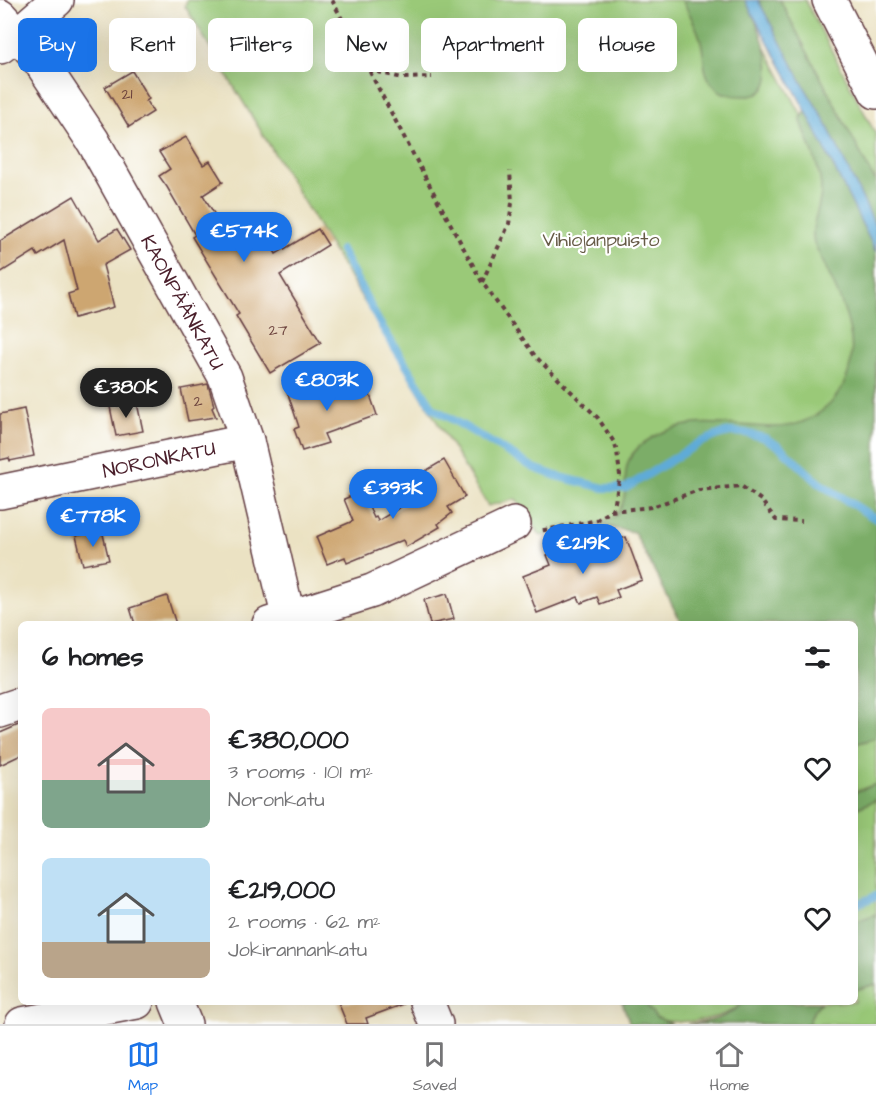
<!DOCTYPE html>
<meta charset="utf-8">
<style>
:root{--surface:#fff;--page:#f2f2f2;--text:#202124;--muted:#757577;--line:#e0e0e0;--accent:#1a73e8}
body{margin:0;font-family:"Architects Daughter",sans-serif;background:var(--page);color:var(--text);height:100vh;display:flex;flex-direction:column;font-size:22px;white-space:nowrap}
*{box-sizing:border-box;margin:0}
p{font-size:20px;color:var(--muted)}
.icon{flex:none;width:33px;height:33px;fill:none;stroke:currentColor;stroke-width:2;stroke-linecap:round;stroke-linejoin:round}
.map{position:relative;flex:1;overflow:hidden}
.sheet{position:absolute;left:18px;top:621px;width:840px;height:384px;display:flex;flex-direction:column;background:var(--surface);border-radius:9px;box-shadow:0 6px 24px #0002}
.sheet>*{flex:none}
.guide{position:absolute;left:18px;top:18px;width:840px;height:54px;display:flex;gap:12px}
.price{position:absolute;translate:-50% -51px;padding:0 14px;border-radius:21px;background:var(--accent);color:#fff;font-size:20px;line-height:39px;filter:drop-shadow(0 2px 3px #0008)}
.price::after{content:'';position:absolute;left:50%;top:36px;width:18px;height:14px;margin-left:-9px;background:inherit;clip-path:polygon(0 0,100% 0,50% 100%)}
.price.active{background:#222;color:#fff}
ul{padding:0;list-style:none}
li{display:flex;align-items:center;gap:18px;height:150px;padding:0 24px}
li span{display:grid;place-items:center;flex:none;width:168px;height:120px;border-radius:9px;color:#555}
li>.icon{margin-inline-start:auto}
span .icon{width:72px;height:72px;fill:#fffc;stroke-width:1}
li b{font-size:26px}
h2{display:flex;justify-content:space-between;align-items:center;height:72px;padding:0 24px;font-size:26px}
.chip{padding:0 21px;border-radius:9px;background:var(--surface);box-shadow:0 6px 24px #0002;font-size:21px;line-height:54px}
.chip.active{background:var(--accent);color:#fff}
.dock{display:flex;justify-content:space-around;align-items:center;height:84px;border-top:2px solid var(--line);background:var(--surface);font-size:16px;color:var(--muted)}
.dock a{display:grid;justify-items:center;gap:3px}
.dock .active{color:var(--accent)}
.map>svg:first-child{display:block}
.green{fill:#9ac978;stroke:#727452;stroke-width:1.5}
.forest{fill:#7bad68;stroke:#62664a;stroke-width:1.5}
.water{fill:#5eabd7;stroke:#546581;stroke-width:1.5}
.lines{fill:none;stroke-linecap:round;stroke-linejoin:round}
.stream{stroke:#5eabd7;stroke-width:8}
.building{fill:#cda671}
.minor-casing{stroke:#623c42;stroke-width:36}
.major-casing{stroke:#623c42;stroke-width:36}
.path{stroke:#623c42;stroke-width:4;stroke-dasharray:4.5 4.5;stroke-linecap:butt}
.minor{stroke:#fff;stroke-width:33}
.major{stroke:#fff;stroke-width:33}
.labels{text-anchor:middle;stroke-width:4.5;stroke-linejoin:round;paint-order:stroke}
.number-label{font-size:16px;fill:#6b413c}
.park-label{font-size:20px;fill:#665a46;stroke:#fff}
.street-label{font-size:20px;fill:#4a1f2b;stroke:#fff}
</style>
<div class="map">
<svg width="876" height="1024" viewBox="0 0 876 1024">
<rect width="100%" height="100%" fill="#fff"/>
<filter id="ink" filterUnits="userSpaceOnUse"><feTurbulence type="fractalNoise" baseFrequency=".0167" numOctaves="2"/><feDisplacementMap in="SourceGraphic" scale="12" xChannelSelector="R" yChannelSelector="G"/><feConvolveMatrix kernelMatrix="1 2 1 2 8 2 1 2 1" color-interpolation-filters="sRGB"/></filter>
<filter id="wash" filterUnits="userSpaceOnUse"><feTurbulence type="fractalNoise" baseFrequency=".008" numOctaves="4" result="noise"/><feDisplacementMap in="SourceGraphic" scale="24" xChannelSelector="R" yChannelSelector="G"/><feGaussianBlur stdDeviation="1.35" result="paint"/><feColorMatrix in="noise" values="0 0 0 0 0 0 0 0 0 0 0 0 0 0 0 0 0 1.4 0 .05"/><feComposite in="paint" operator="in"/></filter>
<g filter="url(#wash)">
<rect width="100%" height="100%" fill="#ebe2c3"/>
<g class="green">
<path d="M 187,0 L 740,0 L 876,254 L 876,432 L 634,531 L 596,525 L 541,536 L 516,499 L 488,506 L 185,6 Z"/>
<path d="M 780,0 L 805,0 L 876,135 L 876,183 Z"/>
<path d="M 876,738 L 876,784 L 855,792 L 855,744 Z"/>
<path d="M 876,800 L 876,914 L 855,922 L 855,809 Z"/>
<path d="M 876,984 L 876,1024 L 808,1024 L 814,1010 L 821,1002 L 855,1002 L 855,990 Z"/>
<path d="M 644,1002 L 743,1002 C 727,1021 681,1024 659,1020 C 653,1016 648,1008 644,1002 Z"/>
</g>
<g class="forest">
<path d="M 682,0 L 745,0 C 757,19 792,99 744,96 C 733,96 722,95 714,86 C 702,74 705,58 701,42 C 698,28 689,13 682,0 Z"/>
<path d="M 758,0 L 780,0 L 876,183 L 876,227 L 824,119 L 805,88 Z"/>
<path d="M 806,111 L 876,252 L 876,738 L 855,744 L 855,624 L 682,624 L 634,532 L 596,525 C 602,522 612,520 616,515 C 638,488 607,463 653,437 C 695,414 730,427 774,427 C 796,427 815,419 831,403 C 876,352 837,294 814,243 C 809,223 822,208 821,188 C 820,166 808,142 801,121 L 801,118 Z"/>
<path d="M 876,784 L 876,800 L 855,809 L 855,792 Z"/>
<path d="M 876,914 L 876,984 L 855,990 L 855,922 Z"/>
<path d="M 622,1002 L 644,1002 L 656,1017 L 672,1024 L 630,1024 Z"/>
<path d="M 743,1002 L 821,1002 L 814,1010 L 808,1024 L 687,1024 C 709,1022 728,1019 743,1002 Z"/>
</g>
<path class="water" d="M 745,0 L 758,0 L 805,88 L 824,119 L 876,227 L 876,252 L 806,111 Z"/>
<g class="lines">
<g class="stream">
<path d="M 341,250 L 379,322 L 433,408 L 534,468 L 556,476 L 604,488 L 626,488 L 699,443 L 721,434 L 731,432 L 746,433 L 765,438 L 780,447 L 819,483 L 876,519"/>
<path d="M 855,905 L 876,896"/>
</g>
</g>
<g id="blocks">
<g class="building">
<path d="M 150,29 L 161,46 L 136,62 L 125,44 Z"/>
<path d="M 132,71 L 149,99 L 146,101 L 153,112 L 129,127 L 105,87 Z"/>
<path d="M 186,137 L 203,165 L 210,161 L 223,182 L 203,195 L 234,247 L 262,230 L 276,254 L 318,229 L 328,245 L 280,275 L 321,343 L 270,373 L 236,316 L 239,314 L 192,237 L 195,235 L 167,187 L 159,176 L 170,169 L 159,152 Z"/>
<path d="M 74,196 L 99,240 L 117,229 L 130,250 L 103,265 L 114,307 L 74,318 L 68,294 L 77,291 L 64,240 L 38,256 L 35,251 L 0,273 L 0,241 Z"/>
<path d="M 322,380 L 328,397 L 366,384 L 377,415 L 324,434 L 328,443 L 302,451 L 294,429 L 299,427 L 287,391 Z"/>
<path d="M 208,384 L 214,406 L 212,408 L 216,417 L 188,421 L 181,389 Z"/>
<path d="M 137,403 L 143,431 L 116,436 L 110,407 Z"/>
<path d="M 24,409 L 34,456 L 10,461 L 9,458 L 0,460 L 0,414 Z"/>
<path d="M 444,460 L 465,497 L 448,507 L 452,513 L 438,524 L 440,527 L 406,547 L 403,540 L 347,563 L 345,557 L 327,564 L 316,537 L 353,521 L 344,499 L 362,492 L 374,518 L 376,517 L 378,521 L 431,488 L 422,473 Z"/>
<path d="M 102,530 L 109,560 L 83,565 L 76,536 Z"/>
<path d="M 626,537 L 642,580 L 616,590 L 619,597 L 600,604 L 597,597 L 581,603 L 578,597 L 537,613 L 523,576 L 551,565 L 547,555 L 582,542 L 586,552 Z"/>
<path d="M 447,594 L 454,619 L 430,624 L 424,600 Z"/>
<path d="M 167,596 L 176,624 L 135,624 L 130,608 Z"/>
<path d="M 21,724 L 21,755 L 0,765 L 0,733 Z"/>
<path d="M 338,1002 L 404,1002 L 404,1004 L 366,1018 L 368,1024 L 347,1024 Z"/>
</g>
</g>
</g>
<g filter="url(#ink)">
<use href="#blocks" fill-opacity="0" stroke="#623c42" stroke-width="1.5"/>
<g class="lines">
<defs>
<g id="minor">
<path d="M 0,16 L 35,54 L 93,141 L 225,377 L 247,441 L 290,624"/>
<path d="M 0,492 L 247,441"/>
<path d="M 269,624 L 372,591 L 514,524"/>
<path d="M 0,711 L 21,704"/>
<path d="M 176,1002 L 185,1024"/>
<path d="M 427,1002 L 436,1024"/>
<path d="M 22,1024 L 137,1002"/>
</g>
<g id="major">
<path d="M 829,0 L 876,92"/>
<path d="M 0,47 L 18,34 L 57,0"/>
</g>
</defs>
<use href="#minor" class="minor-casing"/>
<use href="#major" class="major-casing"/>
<g class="path">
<path d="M 332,0 L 423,173 L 482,282 L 535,356 L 598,418 L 614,442 L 617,451 L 620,475 L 615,502 L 611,511 L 597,520 L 588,522 L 539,531"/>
<path d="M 369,70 L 402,78 L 432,77"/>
<path d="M 482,282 L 509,224 L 512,203 L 510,171"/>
<path d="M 611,511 L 652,507 L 699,490 L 741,486 L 761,500 L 776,520 L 802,521"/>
</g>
<use href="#minor" class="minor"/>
<use href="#major" class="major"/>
</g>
</g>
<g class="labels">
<g class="number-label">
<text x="127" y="99">21</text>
<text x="278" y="335">27</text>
<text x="198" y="406">2</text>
</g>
<g class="park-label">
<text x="601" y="246">Vihiojanpuisto</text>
</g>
<g class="street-label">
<text transform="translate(183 302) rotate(61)" y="7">KAONPÄÄNKATU</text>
<text transform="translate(159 459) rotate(-12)" y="7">NORONKATU</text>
</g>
</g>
</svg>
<b class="price" style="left:244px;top:263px">€574K</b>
<b class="price" style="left:327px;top:412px">€803K</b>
<b class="price active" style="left:126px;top:419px">€380K</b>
<b class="price" style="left:393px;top:520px">€393K</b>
<b class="price" style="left:93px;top:548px">€778K</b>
<b class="price" style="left:583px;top:575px">€219K</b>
<div class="guide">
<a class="chip active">Buy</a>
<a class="chip">Rent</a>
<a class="chip">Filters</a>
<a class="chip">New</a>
<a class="chip">Apartment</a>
<a class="chip">House</a>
</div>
<section class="sheet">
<h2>6 homes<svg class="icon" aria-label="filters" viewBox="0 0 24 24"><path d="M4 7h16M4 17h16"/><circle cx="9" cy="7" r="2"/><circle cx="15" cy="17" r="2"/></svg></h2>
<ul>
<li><span style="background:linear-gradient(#f6c9c9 60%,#7fa58c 0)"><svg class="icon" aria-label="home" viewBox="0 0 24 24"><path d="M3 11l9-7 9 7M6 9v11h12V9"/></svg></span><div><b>€380,000</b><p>3 rooms · 101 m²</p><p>Noronkatu</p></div><svg class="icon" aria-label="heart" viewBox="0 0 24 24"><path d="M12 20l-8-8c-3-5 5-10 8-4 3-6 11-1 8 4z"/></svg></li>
<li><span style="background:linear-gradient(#bfe0f5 70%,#b9a48a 0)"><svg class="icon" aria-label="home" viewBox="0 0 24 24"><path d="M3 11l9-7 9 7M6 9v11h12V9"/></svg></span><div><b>€219,000</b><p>2 rooms · 62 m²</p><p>Jokirannankatu</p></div><svg class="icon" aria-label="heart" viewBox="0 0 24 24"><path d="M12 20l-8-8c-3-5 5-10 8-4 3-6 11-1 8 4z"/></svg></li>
</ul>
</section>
</div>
<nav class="dock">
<a class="active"><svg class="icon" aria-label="map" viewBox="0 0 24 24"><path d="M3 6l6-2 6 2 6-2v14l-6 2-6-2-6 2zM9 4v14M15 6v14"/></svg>Map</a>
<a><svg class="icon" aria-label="saved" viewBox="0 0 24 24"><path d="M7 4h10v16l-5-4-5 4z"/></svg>Saved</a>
<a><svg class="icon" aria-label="home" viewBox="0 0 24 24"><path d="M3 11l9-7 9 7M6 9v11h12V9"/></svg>Home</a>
</nav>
